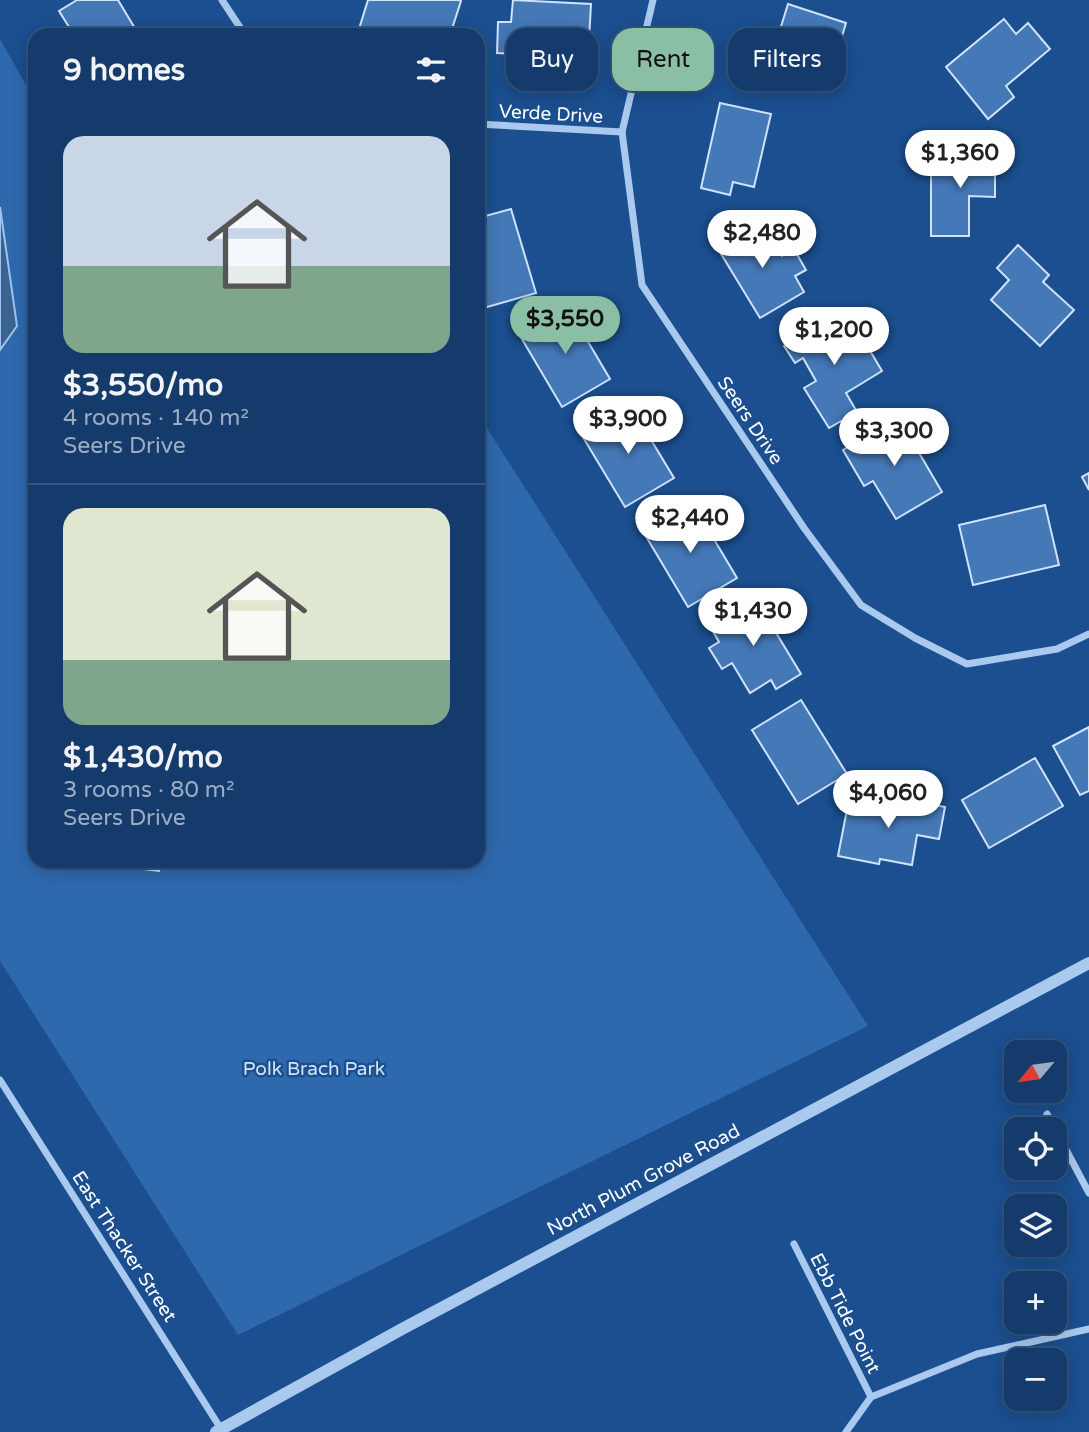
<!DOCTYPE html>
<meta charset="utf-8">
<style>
:root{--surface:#143b6b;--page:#214673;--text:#f1f3f6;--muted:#9dadc1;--line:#33557e;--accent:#8abfa5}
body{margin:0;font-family:"Varela Round",sans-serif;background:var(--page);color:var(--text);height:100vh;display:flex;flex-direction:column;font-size:26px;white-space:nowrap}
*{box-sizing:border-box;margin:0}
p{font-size:23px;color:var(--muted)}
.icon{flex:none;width:38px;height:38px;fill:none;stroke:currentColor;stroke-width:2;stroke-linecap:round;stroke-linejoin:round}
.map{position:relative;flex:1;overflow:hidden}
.drawer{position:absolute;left:28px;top:28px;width:457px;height:840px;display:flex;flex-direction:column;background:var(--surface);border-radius:21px;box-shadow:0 4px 18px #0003,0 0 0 2px var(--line)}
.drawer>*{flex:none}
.hud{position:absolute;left:506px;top:28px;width:478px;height:63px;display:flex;gap:14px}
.needle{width:46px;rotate:241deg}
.tools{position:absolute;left:1004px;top:1040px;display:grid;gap:14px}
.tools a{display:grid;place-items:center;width:63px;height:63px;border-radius:14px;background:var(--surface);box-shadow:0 4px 18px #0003,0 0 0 2px var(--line);font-size:35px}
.price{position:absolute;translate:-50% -60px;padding:0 16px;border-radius:24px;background:#fff;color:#222;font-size:23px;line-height:46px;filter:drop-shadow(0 2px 4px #0008)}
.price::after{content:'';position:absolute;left:50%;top:42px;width:21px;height:16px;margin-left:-10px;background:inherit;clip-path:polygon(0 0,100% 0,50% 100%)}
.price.selected{background:var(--accent);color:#111}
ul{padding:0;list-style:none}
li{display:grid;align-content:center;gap:14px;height:371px;padding:0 35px}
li+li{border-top:2px solid var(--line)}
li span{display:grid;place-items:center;height:217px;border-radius:21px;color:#555}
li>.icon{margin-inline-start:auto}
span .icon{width:126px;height:126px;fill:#fffc;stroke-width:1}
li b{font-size:30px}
h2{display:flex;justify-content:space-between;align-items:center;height:84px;padding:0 35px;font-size:30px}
.chip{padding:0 24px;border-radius:21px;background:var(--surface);box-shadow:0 4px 18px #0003,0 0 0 2px var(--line);font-size:24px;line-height:63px}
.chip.selected{background:var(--accent);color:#111}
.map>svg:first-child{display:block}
.green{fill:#2e69ad}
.water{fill:#3c6290;stroke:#9cc4f0;stroke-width:2}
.building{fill:#4478b7;stroke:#cfe3fa;stroke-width:2}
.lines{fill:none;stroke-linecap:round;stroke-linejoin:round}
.minor{stroke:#a9c9ee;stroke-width:7}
.tertiary{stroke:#a9c9ee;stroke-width:12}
.labels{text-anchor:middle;stroke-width:5;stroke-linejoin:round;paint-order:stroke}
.street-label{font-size:19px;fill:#fff;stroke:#1b4f8f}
.park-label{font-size:19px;fill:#cfe3fa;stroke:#1b4f8f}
</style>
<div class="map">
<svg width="1089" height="1432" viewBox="0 0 1089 1432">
<rect width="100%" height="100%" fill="#1b4f8f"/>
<path class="green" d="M 0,39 L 35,101 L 35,861 L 478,861 L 478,414 L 868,1026 L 238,1335 L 0,961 Z"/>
<path class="water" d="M 0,207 L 17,326 L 0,350 Z"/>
<g class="building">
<path d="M 77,0 L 118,0 L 139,35 L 74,35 L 59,11 Z"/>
<path d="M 368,0 L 459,0 L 461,1 L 450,35 L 376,35 L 359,29 Z"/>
<path d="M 513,0 L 591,4 L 588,58 L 497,53 L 498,22 L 511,22 Z"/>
<path d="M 788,4 L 846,23 L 837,53 L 828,50 L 818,82 L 796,75 L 792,87 L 765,78 Z"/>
<path d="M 1004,19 L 1016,34 L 1028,23 L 1050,49 L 1006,86 L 1014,97 L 988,119 L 946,67 Z"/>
<path d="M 720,103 L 771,114 L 754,187 L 733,182 L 730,195 L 701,188 Z"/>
<path d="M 962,150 L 995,150 L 995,197 L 969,196 L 969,236 L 931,236 L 931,161 L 962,161 Z"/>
<path d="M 511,209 L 536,293 L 480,309 L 478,300 L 478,218 Z"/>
<path d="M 766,228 L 782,256 L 794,249 L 806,270 L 795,276 L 804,292 L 760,318 L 715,244 L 739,229 L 746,240 Z"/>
<path d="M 1018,245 L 1049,275 L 1043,282 L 1074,310 L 1040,346 L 991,300 L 1009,280 L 997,268 Z"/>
<path d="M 567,306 L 610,379 L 562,407 L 519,334 Z"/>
<path d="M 833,316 L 842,329 L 853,322 L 882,371 L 846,393 L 857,412 L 829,428 L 804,388 L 816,381 L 803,358 L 795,363 L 784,346 Z"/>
<path d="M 630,405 L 674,478 L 625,507 L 581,434 Z"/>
<path d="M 898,417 L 942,492 L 896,519 L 873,481 L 864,486 L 843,450 Z"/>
<path d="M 1089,473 L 1089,490 L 1082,477 Z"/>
<path d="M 693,504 L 737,578 L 688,607 L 644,533 Z"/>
<path d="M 1045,505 L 1059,565 L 973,585 L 959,525 Z"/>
<path d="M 755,598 L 801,674 L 776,689 L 771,680 L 750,693 L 732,663 L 722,669 L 709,648 L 719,642 L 710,626 Z"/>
<path d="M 801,700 L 847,774 L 798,804 L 752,730 Z"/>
<path d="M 1089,727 L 1089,791 L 1080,795 L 1053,746 Z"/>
<path d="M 1035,758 L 1063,806 L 989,848 L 962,800 Z"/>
<path d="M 898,797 L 945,807 L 939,839 L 917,835 L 912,865 L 880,859 L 879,864 L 838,856 L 849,799 L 895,808 Z"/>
<path d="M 128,861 L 161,861 L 159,871 L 127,867 Z"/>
</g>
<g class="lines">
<g class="minor">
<path d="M 222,0 L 245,35"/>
<path d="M 653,0 L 622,132 L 642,285 L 804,528 L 861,605 L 915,638 L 967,664 L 1057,649 L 1089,634"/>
<path d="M 478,124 L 622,132"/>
<path d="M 0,1080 L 223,1432"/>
<path d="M 1047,1114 L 1055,1129"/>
<path d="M 1055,1129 L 1089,1193"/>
<path d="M 794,1244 L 871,1397"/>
<path d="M 846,1432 L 871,1397 L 977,1354 L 1089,1329"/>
</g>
<path class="tertiary" d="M 216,1432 L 402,1329 L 1089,963"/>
</g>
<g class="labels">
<g class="street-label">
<text transform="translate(551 113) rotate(3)" y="7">Verde Drive</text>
<text transform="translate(751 420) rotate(56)" y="7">Seers Drive</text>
<text transform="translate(643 1179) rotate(-28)" y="7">North Plum Grove Road</text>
<text transform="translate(125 1246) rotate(57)" y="7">East Thacker Street</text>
<text transform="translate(846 1313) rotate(63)" y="7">Ebb Tide Point</text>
</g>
<g class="park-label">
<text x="314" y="1075">Polk Brach Park</text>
</g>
</g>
</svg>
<div class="tools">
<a><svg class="needle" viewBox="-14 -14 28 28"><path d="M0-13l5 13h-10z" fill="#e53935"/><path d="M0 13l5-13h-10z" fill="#9dadc1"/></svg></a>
<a><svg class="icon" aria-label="locate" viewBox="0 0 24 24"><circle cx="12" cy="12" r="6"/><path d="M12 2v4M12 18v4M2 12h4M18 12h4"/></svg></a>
<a><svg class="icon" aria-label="layers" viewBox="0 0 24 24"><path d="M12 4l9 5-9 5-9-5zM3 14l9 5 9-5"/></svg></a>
<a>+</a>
<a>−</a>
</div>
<b class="price" style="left:960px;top:190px">$1,360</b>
<b class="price" style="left:762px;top:270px">$2,480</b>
<b class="price selected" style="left:565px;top:356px">$3,550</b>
<b class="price" style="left:834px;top:367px">$1,200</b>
<b class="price" style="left:628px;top:456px">$3,900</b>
<b class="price" style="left:894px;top:468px">$3,300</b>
<b class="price" style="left:690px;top:555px">$2,440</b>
<b class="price" style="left:753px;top:648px">$1,430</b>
<b class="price" style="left:888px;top:830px">$4,060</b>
<div class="hud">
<a class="chip">Buy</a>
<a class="chip selected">Rent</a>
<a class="chip">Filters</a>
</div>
<section class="drawer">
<h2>9 homes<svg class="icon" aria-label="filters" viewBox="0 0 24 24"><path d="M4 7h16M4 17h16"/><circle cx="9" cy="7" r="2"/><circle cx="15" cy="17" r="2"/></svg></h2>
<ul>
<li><span style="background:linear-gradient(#c9d6e8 60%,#7fa58c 0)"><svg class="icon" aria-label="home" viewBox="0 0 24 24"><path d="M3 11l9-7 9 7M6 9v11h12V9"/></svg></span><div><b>$3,550/mo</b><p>4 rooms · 140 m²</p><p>Seers Drive</p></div></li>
<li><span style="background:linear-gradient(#dfe7d0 70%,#7fa58c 0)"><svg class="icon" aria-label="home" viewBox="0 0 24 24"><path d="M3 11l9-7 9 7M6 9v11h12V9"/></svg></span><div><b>$1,430/mo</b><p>3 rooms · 80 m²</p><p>Seers Drive</p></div></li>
</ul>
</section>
</div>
